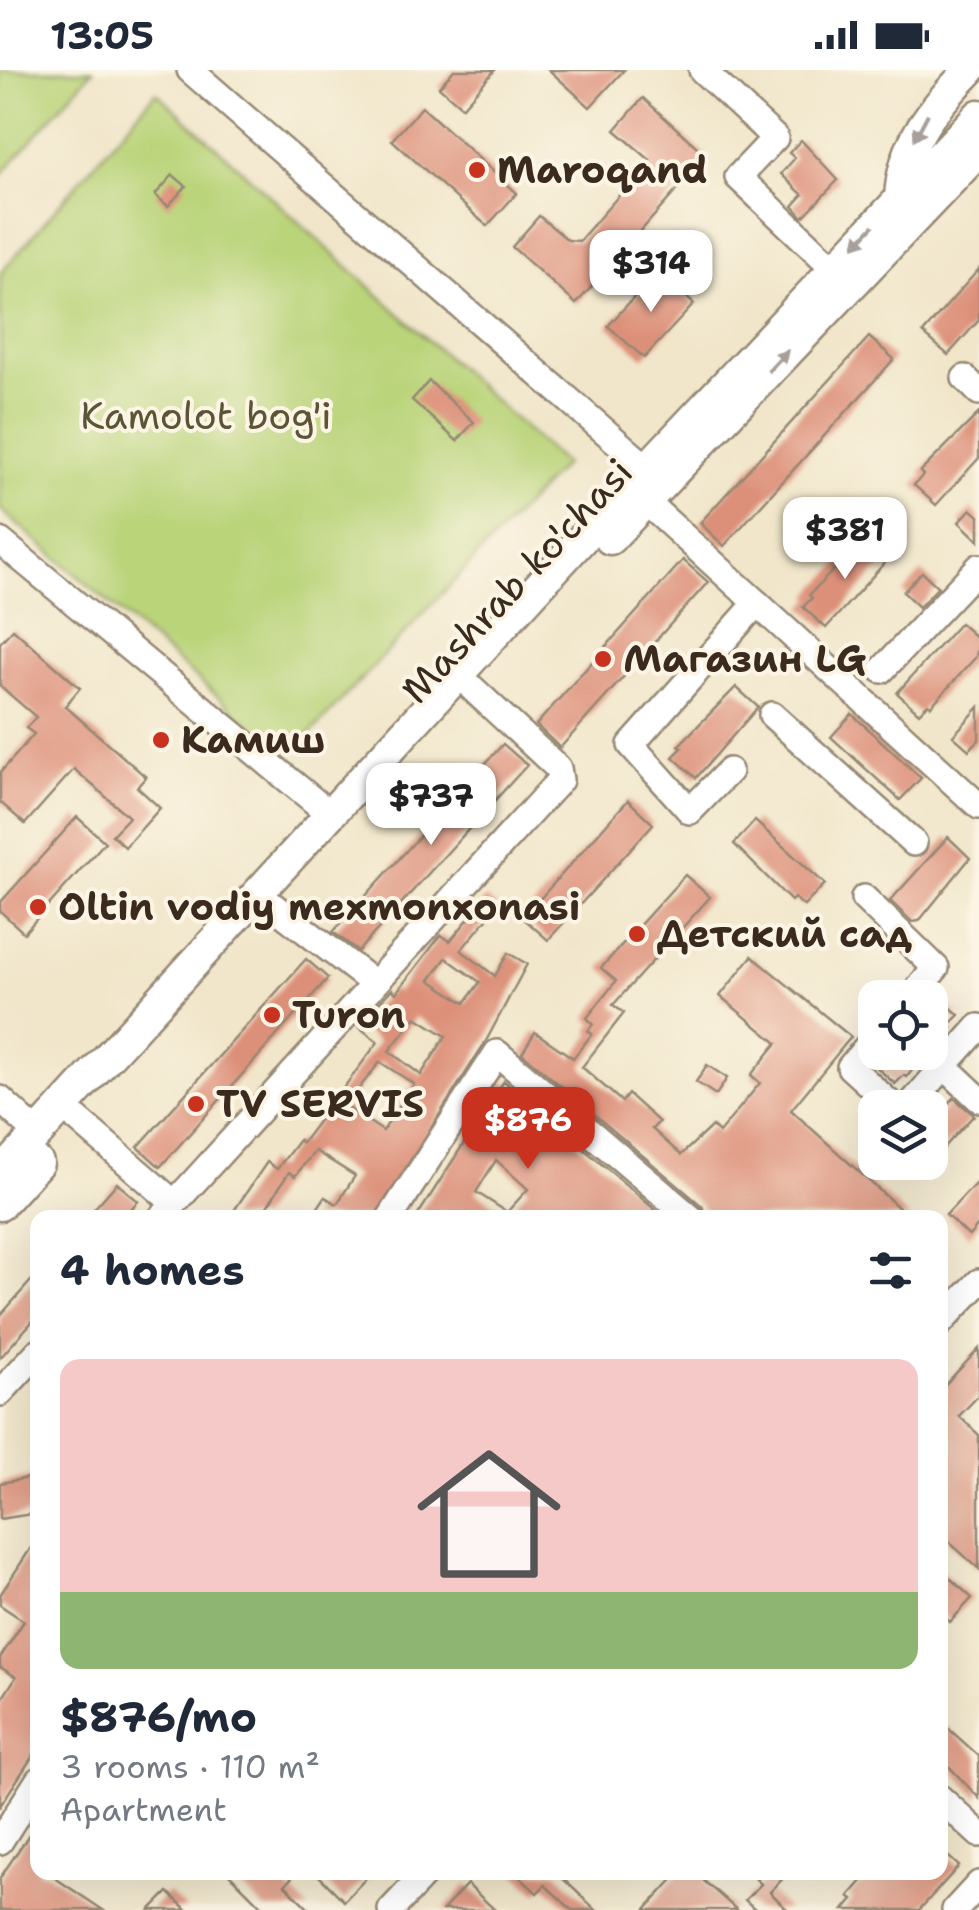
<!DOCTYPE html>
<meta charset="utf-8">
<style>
:root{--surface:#fff;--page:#f2f2f3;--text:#1f2937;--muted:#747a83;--accent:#c8321e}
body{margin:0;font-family:"Shantell Sans",sans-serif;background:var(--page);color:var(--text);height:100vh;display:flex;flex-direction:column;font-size:38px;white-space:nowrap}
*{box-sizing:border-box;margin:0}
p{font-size:32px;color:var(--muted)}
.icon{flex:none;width:55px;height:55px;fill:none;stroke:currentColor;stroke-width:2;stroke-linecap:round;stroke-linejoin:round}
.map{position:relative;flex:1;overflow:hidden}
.side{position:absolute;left:30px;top:1140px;width:918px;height:670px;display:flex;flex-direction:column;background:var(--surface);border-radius:20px;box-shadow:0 10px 40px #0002}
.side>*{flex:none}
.buttons{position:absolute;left:858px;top:910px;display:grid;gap:20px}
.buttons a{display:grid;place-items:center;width:90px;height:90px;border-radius:20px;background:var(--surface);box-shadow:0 10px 40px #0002;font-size:50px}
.price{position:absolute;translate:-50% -85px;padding:0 22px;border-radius:20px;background:#fff;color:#222;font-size:32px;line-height:65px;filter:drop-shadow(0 2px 5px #0008)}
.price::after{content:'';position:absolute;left:50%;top:60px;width:30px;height:22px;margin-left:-15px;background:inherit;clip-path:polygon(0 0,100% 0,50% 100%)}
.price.selected{background:var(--accent);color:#fff}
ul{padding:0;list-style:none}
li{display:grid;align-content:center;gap:20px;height:530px;padding:0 30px}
li span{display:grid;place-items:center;height:310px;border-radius:20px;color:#555}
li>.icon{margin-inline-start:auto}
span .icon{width:180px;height:180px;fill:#fffc;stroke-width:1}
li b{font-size:42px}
h2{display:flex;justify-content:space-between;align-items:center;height:120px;padding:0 30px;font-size:42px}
.status{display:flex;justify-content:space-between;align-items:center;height:70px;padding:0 50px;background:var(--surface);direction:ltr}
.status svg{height:28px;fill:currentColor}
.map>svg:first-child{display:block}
.green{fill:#bad47a;stroke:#7a7f4c;stroke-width:2.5}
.building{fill:#dd9079;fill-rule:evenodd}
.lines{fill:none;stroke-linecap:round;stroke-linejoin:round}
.minor-casing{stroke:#968874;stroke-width:30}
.major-casing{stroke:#968874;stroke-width:35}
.minor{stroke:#fff;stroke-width:25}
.major{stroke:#fff;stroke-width:30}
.oneway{fill:#a79f9a}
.poi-dot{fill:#c8321e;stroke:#fcf5e5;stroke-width:4}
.labels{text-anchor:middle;stroke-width:8;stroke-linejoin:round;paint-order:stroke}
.poi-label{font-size:38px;font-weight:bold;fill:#3b2a1e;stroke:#fcf5e5;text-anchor:start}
.park-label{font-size:38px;fill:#5b5435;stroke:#fcf5e5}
.street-label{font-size:38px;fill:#3b2a1e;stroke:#fcf5e5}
</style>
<div class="status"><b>13:05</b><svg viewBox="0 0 49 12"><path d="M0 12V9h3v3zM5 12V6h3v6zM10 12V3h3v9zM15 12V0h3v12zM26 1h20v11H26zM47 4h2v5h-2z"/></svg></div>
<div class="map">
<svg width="979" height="1840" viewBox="0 0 979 1840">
<rect width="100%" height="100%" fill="#fcf5e5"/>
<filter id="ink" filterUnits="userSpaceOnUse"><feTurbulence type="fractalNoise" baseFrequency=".01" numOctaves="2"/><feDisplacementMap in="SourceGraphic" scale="20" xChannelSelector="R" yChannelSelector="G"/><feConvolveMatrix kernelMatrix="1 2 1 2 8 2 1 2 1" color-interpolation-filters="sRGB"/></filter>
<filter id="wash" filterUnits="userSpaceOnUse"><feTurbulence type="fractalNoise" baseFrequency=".0048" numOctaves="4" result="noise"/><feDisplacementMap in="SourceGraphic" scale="40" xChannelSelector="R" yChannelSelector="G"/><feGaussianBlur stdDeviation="2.25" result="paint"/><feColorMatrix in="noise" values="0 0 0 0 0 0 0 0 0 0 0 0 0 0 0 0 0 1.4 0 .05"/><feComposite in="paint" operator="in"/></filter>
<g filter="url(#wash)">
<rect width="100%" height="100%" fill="#f1e6ca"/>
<g class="green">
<path d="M 0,0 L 93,0 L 0,106 Z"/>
<path d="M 156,22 L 564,394 L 288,687 L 0,439 L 0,204 Z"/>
</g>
<g id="blocks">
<g class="building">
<path d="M 454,0 L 495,0 L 462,37 L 439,17 Z"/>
<path d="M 549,0 L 624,0 L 590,37 Z"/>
<path d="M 643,28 L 707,86 L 576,234 L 512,177 L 539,146 L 568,170 L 579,171 L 650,90 L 615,60 Z"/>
<path d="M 422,37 L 517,123 L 487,156 L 392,70 Z"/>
<path d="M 801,70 L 838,110 L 803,147 L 793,136 L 803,125 L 781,104 L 795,88 L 789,83 Z"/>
<path d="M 173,105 L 186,116 L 168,136 L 155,125 Z"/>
<path d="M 979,199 L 979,250 L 948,285 L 923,263 Z"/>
<path d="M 658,201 L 694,234 L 644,288 L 608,256 Z"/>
<path d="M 869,267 L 894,289 L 724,476 L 700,453 Z"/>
<path d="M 429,311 L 474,352 L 457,371 L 412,330 Z"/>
<path d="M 979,343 L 979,388 L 936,435 L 914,415 L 923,405 L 920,402 Z"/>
<path d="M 971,439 L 979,446 L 979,471 L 959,452 Z"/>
<path d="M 866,467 L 889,488 L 826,558 L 803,537 L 812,528 L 809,525 Z"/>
<path d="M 683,490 L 708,512 L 560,678 L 536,655 Z"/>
<path d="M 922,502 L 938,517 L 919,537 L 903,522 Z"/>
<path d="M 960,553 L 979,570 L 976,587 L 931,636 L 928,634 L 919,643 L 897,623 Z"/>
<path d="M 13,559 L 80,618 L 65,636 L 146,707 L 137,717 L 160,738 L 125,777 L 112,765 L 129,747 L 74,699 L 25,754 L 0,732 L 0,703 L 34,664 L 26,658 L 36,647 L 0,616 L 0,573 Z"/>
<path d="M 736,617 L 758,637 L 696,708 L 673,687 L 682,678 L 679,675 Z"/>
<path d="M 979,637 L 979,670 L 969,680 L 953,666 Z"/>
<path d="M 852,644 L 921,708 L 900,730 L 831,667 Z"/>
<path d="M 503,674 L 527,695 L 358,881 L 333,862 Z"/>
<path d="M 628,730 L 653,754 L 548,870 L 523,848 Z"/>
<path d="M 77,747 L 105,772 L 24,863 L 0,841 L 0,833 Z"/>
<path d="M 755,751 L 825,814 L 804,836 L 794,828 L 791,831 L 734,774 Z"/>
<path d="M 948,767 L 970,788 L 919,851 L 912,852 L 890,831 Z"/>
<path d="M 685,805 L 710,827 L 613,935 L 624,943 L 582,997 L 622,1032 L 628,1024 L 659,1052 L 652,1059 L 681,1085 L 712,1056 L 719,1063 L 760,1013 L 751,1005 L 777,973 L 720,926 L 752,886 L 851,967 L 791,1040 L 910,1148 L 707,1148 L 702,1136 L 522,983 L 535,962 L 573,988 L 592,964 L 588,961 L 593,954 L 587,948 L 616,911 L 601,898 Z"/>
<path d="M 486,828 L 497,837 L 461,880 L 495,906 L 508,883 L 527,894 L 486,971 L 374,1148 L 311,1148 L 325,1127 L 337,1134 L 355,1106 L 315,1081 L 295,1106 L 289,1102 L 260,1148 L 229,1148 L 267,1092 L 277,1099 L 299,1070 L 302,1073 L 378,972 L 359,957 L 373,939 L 392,919 L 396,923 L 441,865 L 450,871 ZM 446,888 L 480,912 L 465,933 L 430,910 ZM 416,947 L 446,966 L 421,1005 L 389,981 ZM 380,992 L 414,1014 L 383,1061 L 345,1036 Z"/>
<path d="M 306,889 L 328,908 L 160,1097 L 138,1077 Z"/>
<path d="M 937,925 L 959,945 L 949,955 L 952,958 L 930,977 L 930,933 Z"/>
<path d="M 885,982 L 925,982 L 907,1007 L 904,1005 L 895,1014 L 874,995 Z"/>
<path d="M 707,995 L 727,1008 L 716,1025 L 696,1012 Z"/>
<path d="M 504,1011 L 665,1148 L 416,1148 ZM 496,1090 L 528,1119 L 507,1142 L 476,1122 Z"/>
<path d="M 954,1028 L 974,1045 L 940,1082 L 930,1073 L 930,1054 Z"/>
<path d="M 979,1110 L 979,1154 L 969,1166 L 946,1145 Z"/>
<path d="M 117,1113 L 138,1131 L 123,1148 L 86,1148 Z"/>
<path d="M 38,1203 L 38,1245 L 0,1288 L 0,1246 Z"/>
<path d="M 979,1279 L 979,1325 L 959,1346 L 979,1365 L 979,1499 L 940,1464 L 940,1320 Z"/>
<path d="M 33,1407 L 38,1443 L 0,1449 L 0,1413 Z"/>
<path d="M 38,1467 L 38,1678 L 0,1736 L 0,1632 L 16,1607 L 0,1597 L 0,1588 L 24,1551 L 0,1535 L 0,1525 Z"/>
<path d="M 940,1499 L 972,1528 L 950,1552 L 940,1543 Z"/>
<path d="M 940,1651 L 979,1686 L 979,1728 L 940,1687 Z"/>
<path d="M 38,1751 L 38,1802 L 46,1802 L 103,1840 L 0,1840 L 0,1808 Z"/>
<path d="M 940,1779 L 959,1796 L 919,1840 L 844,1840 L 853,1829 L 849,1826 L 870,1802 L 940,1802 Z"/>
<path d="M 227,1802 L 297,1802 L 285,1815 L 310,1840 L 265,1840 Z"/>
<path d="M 315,1802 L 372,1802 L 344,1831 Z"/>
<path d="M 514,1802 L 556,1802 L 596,1840 L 572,1840 L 545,1815 L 537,1823 Z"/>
<path d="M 680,1802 L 712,1802 L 704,1811 L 737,1840 L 645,1840 Z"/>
<path d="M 749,1802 L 789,1802 L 770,1822 L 788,1840 L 756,1840 L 745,1830 L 761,1814 Z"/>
<path d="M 467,1814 L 495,1840 L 443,1840 Z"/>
<path d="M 168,1822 L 187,1840 L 150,1840 Z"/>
</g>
</g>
</g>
<g filter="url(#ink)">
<use href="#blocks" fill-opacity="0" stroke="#968874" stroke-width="2.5"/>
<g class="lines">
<defs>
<g id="minor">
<path d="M 190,0 L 647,398"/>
<path d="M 702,0 L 775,68 L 738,107 L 834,198"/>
<path d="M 965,308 L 979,322"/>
<path d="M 645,431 L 979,736"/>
<path d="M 0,471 L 331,745"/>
<path d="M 882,600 L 979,497"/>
<path d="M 772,645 L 914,773"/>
<path d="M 729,701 L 690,741 L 631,675 L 757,533"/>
<path d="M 864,828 L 936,898 L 910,928"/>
<path d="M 272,835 L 372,912"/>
<path d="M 979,957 L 944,996 L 979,1029"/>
<path d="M 875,967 L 850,997 L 895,1038"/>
<path d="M 0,1029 L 38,1064"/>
<path d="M 908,1038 L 944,996"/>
<path d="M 77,1049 L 174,1133"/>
<path d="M 161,1148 L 560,710 L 558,698 L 472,618"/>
<path d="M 390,1148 L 497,983 L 691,1148"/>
<path d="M 940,1253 L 979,1212"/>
<path d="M 0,1323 L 38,1282"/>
<path d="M 940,1728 L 979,1764"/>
<path d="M 0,1771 L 38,1711"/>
<path d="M 391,1840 L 427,1802"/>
<path d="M 955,1840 L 979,1814"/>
</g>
<g id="major">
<path d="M 900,128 C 903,72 933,38 970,0"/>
<path d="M 610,469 L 979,81"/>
<path d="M 0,1105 L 647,398 L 979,45"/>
<path d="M 0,1135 L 38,1093"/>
</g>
</defs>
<use href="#minor" class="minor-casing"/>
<use href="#major" class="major-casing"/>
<use href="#minor" class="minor"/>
<use href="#major" class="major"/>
</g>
<defs><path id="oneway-solid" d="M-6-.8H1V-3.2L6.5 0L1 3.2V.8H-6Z" transform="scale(2.5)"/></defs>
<g class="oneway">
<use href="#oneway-solid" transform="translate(921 57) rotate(118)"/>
<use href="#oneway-solid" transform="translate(864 166) rotate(133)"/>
<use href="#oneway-solid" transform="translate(778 291) rotate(-47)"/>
</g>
</g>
<g class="poi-dot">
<circle cx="477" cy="100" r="10"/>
<circle cx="603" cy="589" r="10"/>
<circle cx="161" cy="670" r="10"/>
<circle cx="38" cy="837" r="10"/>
<circle cx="637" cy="864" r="10"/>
<circle cx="272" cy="945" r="10"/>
<circle cx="196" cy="1034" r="10"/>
</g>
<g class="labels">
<g class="poi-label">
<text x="497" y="113">Maroqand</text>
<text x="623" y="602">Магазин LG</text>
<text x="181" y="683">Камиш</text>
<text x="58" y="850">Oltin vodiy mexmonxonasi</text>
<text x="657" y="877">Детский сад</text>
<text x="292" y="958">Turon</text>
<text x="216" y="1047">TV SERVIS</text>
</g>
<g class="park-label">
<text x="206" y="359">Kamolot bog'i</text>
</g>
<g class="street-label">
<text transform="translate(517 511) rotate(-47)" y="13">Mashrab ko'chasi</text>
</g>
</g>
</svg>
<div class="buttons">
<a><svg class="icon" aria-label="locate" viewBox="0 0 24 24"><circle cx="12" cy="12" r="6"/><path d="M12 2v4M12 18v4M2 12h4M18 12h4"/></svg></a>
<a><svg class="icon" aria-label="layers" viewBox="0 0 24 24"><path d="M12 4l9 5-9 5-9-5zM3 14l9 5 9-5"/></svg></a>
</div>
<b class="price" style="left:651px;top:245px">$314</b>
<b class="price" style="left:845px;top:512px">$381</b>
<b class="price" style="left:431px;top:778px">$737</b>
<b class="price selected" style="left:528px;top:1102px">$876</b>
<section class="side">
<h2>4 homes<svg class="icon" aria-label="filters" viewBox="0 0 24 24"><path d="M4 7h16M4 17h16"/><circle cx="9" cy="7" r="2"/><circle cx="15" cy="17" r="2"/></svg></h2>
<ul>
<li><span style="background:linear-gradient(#f6c9c9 75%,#8fb573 0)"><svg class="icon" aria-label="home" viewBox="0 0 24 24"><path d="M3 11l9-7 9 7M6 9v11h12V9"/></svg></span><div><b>$876/mo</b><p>3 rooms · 110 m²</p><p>Apartment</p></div></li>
</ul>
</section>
</div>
